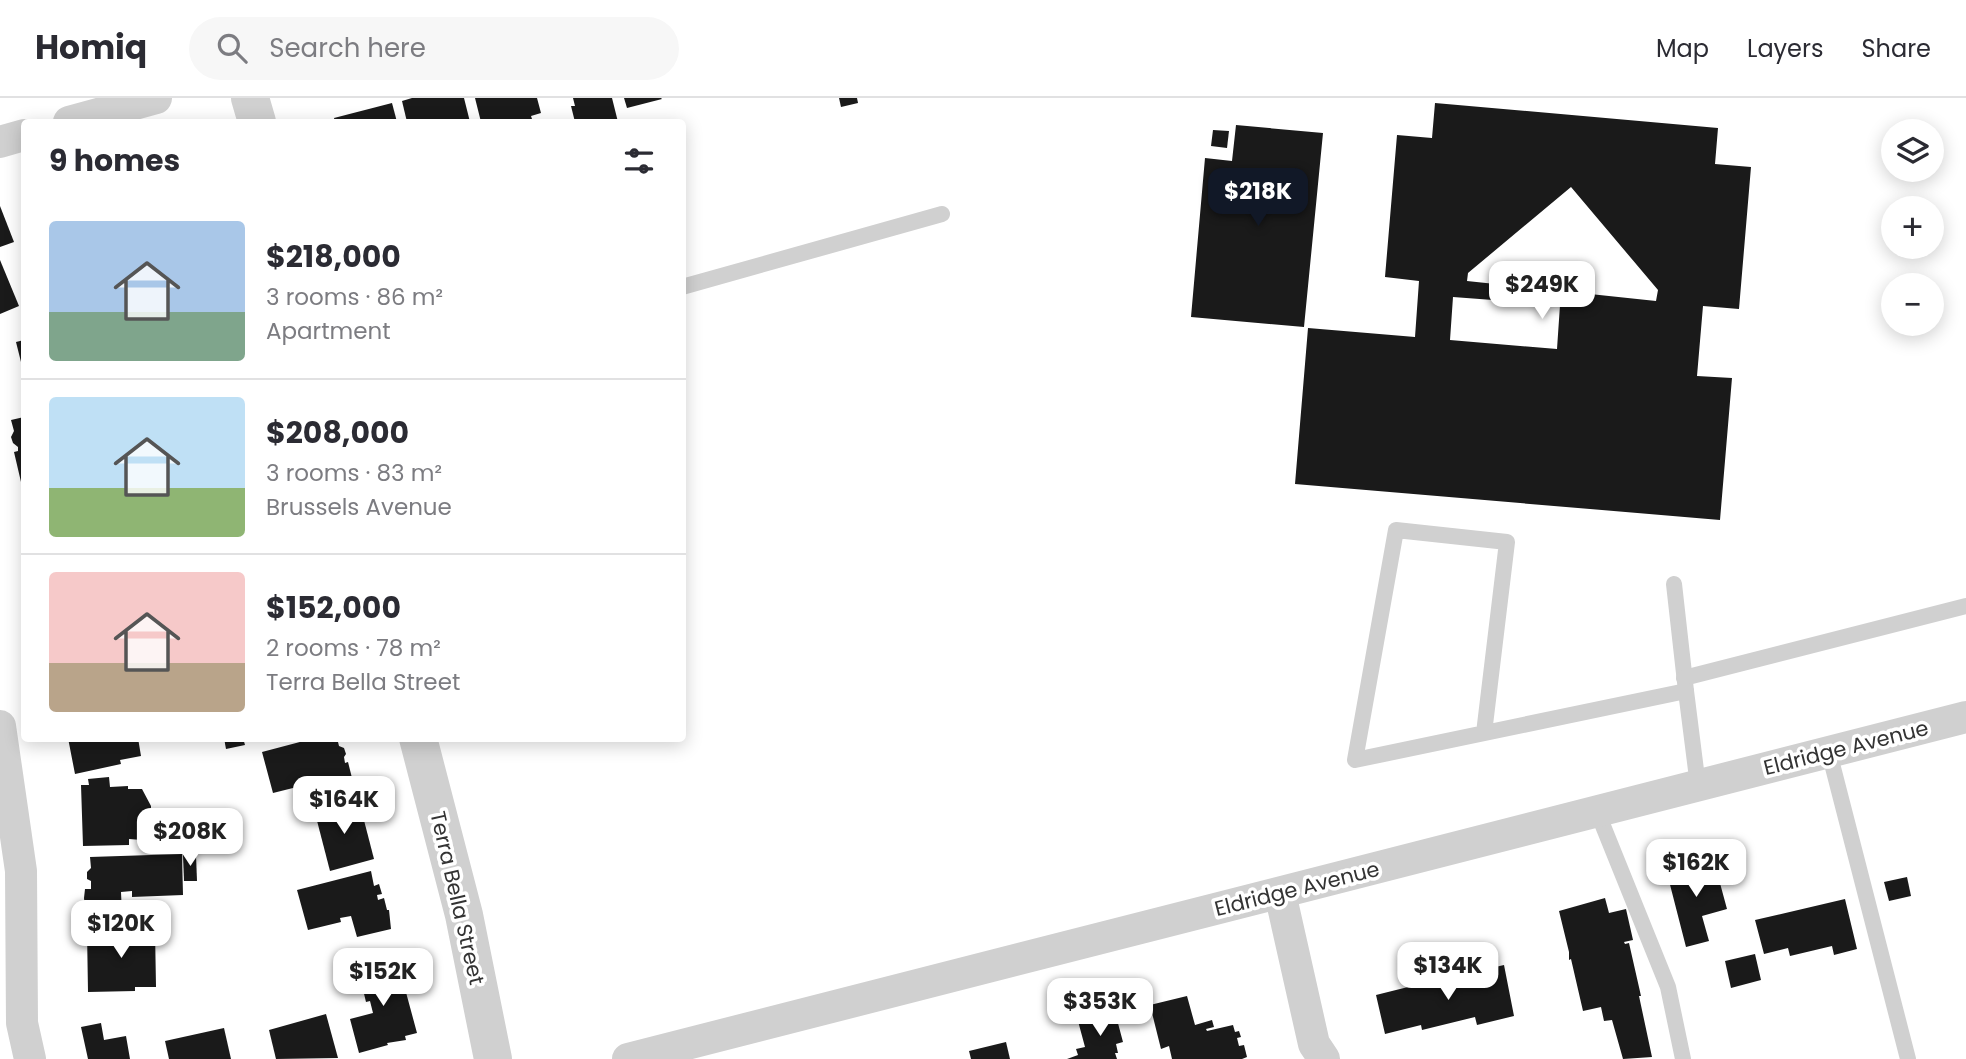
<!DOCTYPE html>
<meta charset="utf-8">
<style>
:root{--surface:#fff;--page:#f7f7f7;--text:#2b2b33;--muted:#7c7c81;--line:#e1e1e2;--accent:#111827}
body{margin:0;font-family:Poppins,sans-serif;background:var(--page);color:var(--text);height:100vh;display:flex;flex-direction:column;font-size:26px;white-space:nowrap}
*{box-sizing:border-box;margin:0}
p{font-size:23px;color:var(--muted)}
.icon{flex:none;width:38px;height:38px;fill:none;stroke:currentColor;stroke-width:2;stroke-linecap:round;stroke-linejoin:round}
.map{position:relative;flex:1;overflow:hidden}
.sheet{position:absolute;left:21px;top:21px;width:665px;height:623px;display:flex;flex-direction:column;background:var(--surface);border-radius:7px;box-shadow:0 4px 18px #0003}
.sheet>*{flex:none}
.fabs{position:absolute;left:1881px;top:21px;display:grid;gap:14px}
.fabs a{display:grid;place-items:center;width:63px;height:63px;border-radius:50%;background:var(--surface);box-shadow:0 4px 18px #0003;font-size:35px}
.price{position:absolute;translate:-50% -60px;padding:0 16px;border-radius:14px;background:#fff;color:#222;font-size:23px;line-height:46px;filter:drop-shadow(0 2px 4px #0008)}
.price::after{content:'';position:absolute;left:50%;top:42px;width:21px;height:16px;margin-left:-10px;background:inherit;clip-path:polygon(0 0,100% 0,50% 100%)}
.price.active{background:var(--accent);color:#fff}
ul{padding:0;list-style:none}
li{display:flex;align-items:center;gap:21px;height:175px;padding:0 28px}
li+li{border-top:2px solid var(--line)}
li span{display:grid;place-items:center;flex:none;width:196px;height:140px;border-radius:7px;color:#555}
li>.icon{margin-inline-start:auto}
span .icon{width:84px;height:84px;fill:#fffc;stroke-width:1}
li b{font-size:30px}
h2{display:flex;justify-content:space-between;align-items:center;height:84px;padding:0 28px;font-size:30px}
header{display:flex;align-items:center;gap:42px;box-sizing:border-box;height:98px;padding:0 35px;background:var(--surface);border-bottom:2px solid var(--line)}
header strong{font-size:33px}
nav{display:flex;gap:38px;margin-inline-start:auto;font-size:24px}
.search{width:490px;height:63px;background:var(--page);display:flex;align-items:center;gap:18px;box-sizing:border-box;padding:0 24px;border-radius:38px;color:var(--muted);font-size:26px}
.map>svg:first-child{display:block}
.building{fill:#1a1a1a;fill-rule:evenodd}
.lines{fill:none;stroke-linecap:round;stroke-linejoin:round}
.service{stroke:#d0d0d0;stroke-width:16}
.minor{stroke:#d0d0d0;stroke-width:32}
.tertiary{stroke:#d0d0d0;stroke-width:38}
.labels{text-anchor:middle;stroke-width:7;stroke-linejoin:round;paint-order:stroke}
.street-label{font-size:21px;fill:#333;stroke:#fff}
</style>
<header>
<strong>Homiq</strong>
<div class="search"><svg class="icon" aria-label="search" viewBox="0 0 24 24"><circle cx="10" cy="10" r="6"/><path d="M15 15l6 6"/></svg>Search here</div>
<nav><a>Map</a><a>Layers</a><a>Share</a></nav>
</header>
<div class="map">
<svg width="1966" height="961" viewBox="0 0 1966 961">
<rect width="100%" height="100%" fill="#fff"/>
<g class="building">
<path d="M 412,0 L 464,0 L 470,24 L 407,24 L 402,3 Z"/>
<path d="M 475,0 L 537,0 L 541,15 L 531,18 L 533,24 L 481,24 Z"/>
<path d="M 573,0 L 612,0 L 618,24 L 575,24 L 571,8 L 575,8 Z"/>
<path d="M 624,0 L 661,0 L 662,1 L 627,10 Z"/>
<path d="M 839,0 L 857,0 L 858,5 L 841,9 Z"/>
<path d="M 392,5 L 397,24 L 335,24 L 334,20 Z"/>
<path d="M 1435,5 L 1718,30 L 1715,66 L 1751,69 L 1739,211 L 1703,208 L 1697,278 L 1732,280 L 1720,422 L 1295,386 L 1308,230 L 1415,239 L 1419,183 L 1385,179 L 1397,37 L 1432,40 ZM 1571,89 L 1658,192 L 1656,203 L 1467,183 L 1468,175 ZM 1453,199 L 1560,207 L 1557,251 L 1450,242 Z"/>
<path d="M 1236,27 L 1323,35 L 1304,229 L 1191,219 L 1205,60 L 1232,63 Z"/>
<path d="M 1213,32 L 1229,33 L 1227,50 L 1211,48 Z"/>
<path d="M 0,108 L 14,144 L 0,149 Z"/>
<path d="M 0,162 L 19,208 L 0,216 Z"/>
<path d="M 24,242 L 24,276 L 16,244 Z"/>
<path d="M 24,319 L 24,383 L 21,384 L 14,354 L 18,353 L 18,349 L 13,345 L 11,339 L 14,333 L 11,322 Z"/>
<path d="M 68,640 L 138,640 L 141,658 L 120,662 L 121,666 L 75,676 Z"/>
<path d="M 224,640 L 243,640 L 245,647 L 226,651 Z"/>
<path d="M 315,640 L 337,640 L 339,648 L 344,650 L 346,656 L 344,659 L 345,665 L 348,664 L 355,692 L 321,701 L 316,681 L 304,684 L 305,687 L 273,695 L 262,654 Z"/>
<path d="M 109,679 L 110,689 L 128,688 L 128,691 L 142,691 L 151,708 L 151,724 L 142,742 L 129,741 L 129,747 L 83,748 L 81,687 L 89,687 L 88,681 Z"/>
<path d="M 359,703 L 374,761 L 330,773 L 315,715 Z"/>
<path d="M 182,756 L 183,797 L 132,799 L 132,793 L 121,794 L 122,817 L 95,818 L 96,820 L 86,820 L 84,800 L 85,791 L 91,791 L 91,783 L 87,781 L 87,774 L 91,770 L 90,759 Z"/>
<path d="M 183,757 L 196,757 L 197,783 L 184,783 Z"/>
<path d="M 1704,763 L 1708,765 L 1714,763 L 1727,811 L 1702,818 L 1709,843 L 1686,849 L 1667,775 L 1671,774 L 1673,771 L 1683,769 L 1685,771 L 1694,768 L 1695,765 Z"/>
<path d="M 371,773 L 374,788 L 379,786 L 382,796 L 377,797 L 378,802 L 384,800 L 387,812 L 389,812 L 391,831 L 357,839 L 351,818 L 340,820 L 341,824 L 308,832 L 297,792 Z"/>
<path d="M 1907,779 L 1911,798 L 1889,803 L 1884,784 Z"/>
<path d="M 1605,800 L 1609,815 L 1626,811 L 1633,842 L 1624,844 L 1625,846 L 1629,845 L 1641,898 L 1639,898 L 1652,959 L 1623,961 L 1612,922 L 1604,923 L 1601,909 L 1583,913 L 1571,861 L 1569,862 L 1569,854 L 1559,813 Z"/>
<path d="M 1845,801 L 1857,851 L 1834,857 L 1832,848 L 1790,858 L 1788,850 L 1764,856 L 1755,822 Z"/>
<path d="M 155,832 L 156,889 L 135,889 L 135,893 L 88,894 L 87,833 Z"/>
<path d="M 1755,856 L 1761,882 L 1731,890 L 1725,863 Z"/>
<path d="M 397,861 L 417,935 L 405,938 L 406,942 L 387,945 L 388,947 L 359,955 L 350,921 L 373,915 L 370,903 L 366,904 L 358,871 Z"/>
<path d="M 1504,867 L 1514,918 L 1477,927 L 1475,919 L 1422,932 L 1421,927 L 1385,936 L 1376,897 L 1432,883 L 1433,890 L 1463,882 L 1461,877 Z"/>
<path d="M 1187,898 L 1195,927 L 1212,922 L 1214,929 L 1206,931 L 1207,933 L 1233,927 L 1235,934 L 1239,933 L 1241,939 L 1237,940 L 1239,948 L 1244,947 L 1247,959 L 1242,961 L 1172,961 L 1169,948 L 1161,951 L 1150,907 Z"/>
<path d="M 1115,914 L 1123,944 L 1116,946 L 1118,955 L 1115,955 L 1117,961 L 1067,961 L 1078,957 L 1076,951 L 1085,949 L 1078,923 Z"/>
<path d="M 326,916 L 338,960 L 276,961 L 269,932 Z"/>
<path d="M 101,925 L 104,942 L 126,938 L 130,961 L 88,961 L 81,929 Z"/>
<path d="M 224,930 L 231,961 L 169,961 L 165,943 Z"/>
<path d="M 1006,944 L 1010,961 L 971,961 L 969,953 Z"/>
</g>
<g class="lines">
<g class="service">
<path d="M 682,189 L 942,116"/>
<path d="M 1674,486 L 1686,593 L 1698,688"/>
<path d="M 1684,580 L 1966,508"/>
<path d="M 1484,635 L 1507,444 L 1396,432 L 1355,662 L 1686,593"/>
<path d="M 1829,654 L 1908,961"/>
<path d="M 1597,713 L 1668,889 L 1683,961"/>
</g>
<g class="minor">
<path d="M 69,24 L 156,0"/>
<path d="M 0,44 L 24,37"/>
<path d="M 0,628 L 21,773 L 22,925 L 30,961"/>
<path d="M 1280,795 L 1314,946 L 1324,961"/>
<path d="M 628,961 L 1966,619"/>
</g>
<g class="tertiary">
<path d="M 250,0 L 257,24"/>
<path d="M 418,640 L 464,817 L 493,961"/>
</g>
</g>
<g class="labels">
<g class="street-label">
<text transform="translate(1846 650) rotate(-14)" y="7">Eldridge Avenue</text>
<text transform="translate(1297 791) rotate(-14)" y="7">Eldridge Avenue</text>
<text transform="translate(457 800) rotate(77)" y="7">Terra Bella Street</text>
</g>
</g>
</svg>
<div class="fabs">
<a><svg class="icon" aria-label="layers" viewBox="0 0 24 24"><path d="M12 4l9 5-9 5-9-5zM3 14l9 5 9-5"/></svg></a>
<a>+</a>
<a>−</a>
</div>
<b class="price active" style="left:1258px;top:130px">$218K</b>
<b class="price" style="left:1542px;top:223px">$249K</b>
<b class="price" style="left:344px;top:738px">$164K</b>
<b class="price" style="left:190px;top:770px">$208K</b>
<b class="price" style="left:1696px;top:801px">$162K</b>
<b class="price" style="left:121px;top:862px">$120K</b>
<b class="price" style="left:1448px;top:904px">$134K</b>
<b class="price" style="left:383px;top:910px">$152K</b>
<b class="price" style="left:1100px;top:940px">$353K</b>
<section class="sheet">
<h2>9 homes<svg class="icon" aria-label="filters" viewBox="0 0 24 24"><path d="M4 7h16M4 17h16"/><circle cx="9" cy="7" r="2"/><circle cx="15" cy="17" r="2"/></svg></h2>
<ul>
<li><span style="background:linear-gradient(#a9c7e8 65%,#7fa58c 0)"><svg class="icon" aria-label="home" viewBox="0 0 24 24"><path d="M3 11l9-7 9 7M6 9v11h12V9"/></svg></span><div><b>$218,000</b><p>3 rooms · 86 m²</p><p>Apartment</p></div></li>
<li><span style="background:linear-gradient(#bfe0f5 65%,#8fb573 0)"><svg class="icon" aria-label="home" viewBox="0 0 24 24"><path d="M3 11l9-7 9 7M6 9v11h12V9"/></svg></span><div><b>$208,000</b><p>3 rooms · 83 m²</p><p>Brussels Avenue</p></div></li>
<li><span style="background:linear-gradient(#f6c9c9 65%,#b9a48a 0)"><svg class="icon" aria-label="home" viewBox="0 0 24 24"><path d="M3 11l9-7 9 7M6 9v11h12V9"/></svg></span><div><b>$152,000</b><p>2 rooms · 78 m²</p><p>Terra Bella Street</p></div></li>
</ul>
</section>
</div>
